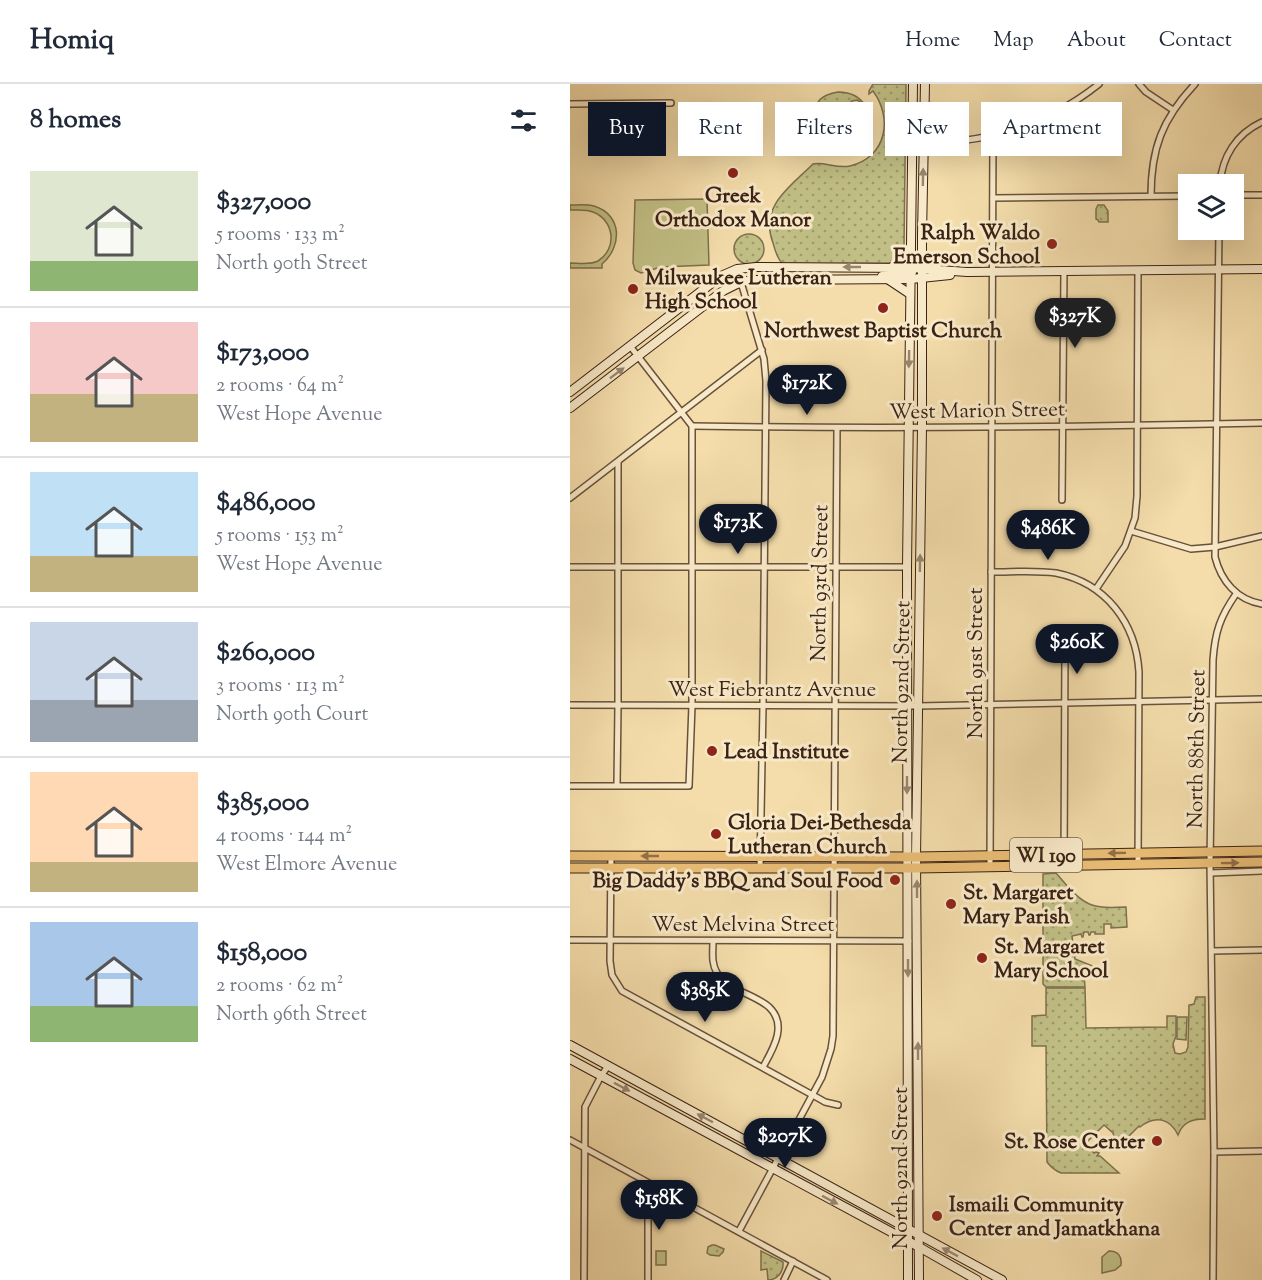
<!DOCTYPE html>
<meta charset="utf-8">
<style>
:root{--surface:#fff;--page:#f6f6f7;--text:#1f2937;--muted:#747a83;--line:#e0e1e3;--accent:#111827}
body{margin:0;font-family:"Sorts Mill Goudy",serif;background:var(--page);color:var(--text);height:100vh;display:flex;flex-direction:column;font-size:22px;white-space:nowrap}
*{box-sizing:border-box;margin:0}
p{font-size:20px;color:var(--muted)}
.icon{flex:none;width:33px;height:33px;fill:none;stroke:currentColor;stroke-width:2;stroke-linecap:round;stroke-linejoin:round}
.map{position:relative;flex:1;overflow:hidden}
.drawer{display:flex;flex-direction:column;background:var(--surface);width:570px}
.drawer>*{flex:none}
.top-card{position:absolute;left:18px;top:18px;width:570px;height:54px;display:flex;gap:12px}
.controls{position:absolute;left:608px;top:90px;display:grid;gap:12px}
.controls a{display:grid;place-items:center;width:66px;height:66px;border-radius:0px;background:var(--surface);box-shadow:0 6px 24px #0002;font-size:30px}
.price{position:absolute;translate:-50% -51px;padding:0 14px;border-radius:21px;background:var(--accent);color:#fff;font-size:20px;line-height:39px;filter:drop-shadow(0 2px 3px #0008)}
.price::after{content:'';position:absolute;left:50%;top:36px;width:18px;height:14px;margin-left:-9px;background:inherit;clip-path:polygon(0 0,100% 0,50% 100%)}
.price.current{background:#222;color:#fff}
ul{padding:0;list-style:none}
li{display:flex;align-items:center;gap:18px;height:150px;padding:0 30px}
li+li{border-top:2px solid var(--line)}
li span{display:grid;place-items:center;flex:none;width:168px;height:120px;border-radius:0px;color:#555}
li>.icon{margin-inline-start:auto}
span .icon{width:72px;height:72px;fill:#fffc;stroke-width:1}
li b{font-size:26px}
h2{display:flex;justify-content:space-between;align-items:center;height:72px;padding:0 30px;font-size:26px}
.tag{padding:0 21px;border-radius:0px;background:var(--surface);box-shadow:0 6px 24px #0002;font-size:21px;line-height:54px}
.tag.current{background:var(--accent);color:#fff}
header{display:flex;align-items:center;gap:36px;box-sizing:border-box;height:84px;padding:0 30px;background:var(--surface);border-bottom:2px solid var(--line)}
header strong{font-size:28px}
nav{display:flex;gap:33px;margin-inline-start:auto;font-size:21px}
main{display:flex;flex:1;min-height:0}
.map>svg:first-child{display:block}
.green{fill:url(#green-dots);stroke:#7e704e;stroke-width:1.5}
.pitch{fill:#c1bf85;stroke:#7e704e;stroke-width:1.5}
.lines{fill:none;stroke-linecap:round;stroke-linejoin:round}
.street-casing{stroke:#68513b;stroke-width:8}
.secondary-casing{stroke:#3a2216;stroke-width:10}
.primary-casing{stroke:#3a2216;stroke-width:11}
.street{stroke:#f8e9c8;stroke-width:5}
.secondary{stroke:#f8e9c8;stroke-width:8}
.primary{stroke:#eabe76;stroke-width:9}
.oneway{fill:#99866f}
.oneway2{fill:#927046}
.poi-dot{fill:#8f2418;stroke:#f8e9c8;stroke-width:2}
.labels{text-anchor:middle;stroke-width:6;stroke-linejoin:round;paint-order:stroke}
.shield{fill:#f8e9c8;stroke:#735e4b;stroke-width:1.5}
.shield-label{font-size:20px;font-weight:bold;fill:#3a2216}
.poi-label{font-size:21px;font-weight:bold;fill:#3a2216;stroke:#f8e9c8;text-anchor:start}
.street-label{font-size:21px;fill:#3a2216;stroke:#f8e9c8}
</style>
<header>
<strong>Homiq</strong>
<nav><a>Home</a><a>Map</a><a>About</a><a>Contact</a></nav>
</header>
<main>
<section class="drawer">
<h2>8 homes<svg class="icon" aria-label="filters" viewBox="0 0 24 24"><path d="M4 7h16M4 17h16"/><circle cx="9" cy="7" r="2"/><circle cx="15" cy="17" r="2"/></svg></h2>
<ul>
<li><span style="background:linear-gradient(#dfe7d0 75%,#8fb573 0)"><svg class="icon" aria-label="home" viewBox="0 0 24 24"><path d="M3 11l9-7 9 7M6 9v11h12V9"/></svg></span><div><b>$327,000</b><p>5 rooms · 133 m²</p><p>North 90th Street</p></div></li>
<li><span style="background:linear-gradient(#f6c9c9 60%,#c2b280 0)"><svg class="icon" aria-label="home" viewBox="0 0 24 24"><path d="M3 11l9-7 9 7M6 9v11h12V9"/></svg></span><div><b>$173,000</b><p>2 rooms · 64 m²</p><p>West Hope Avenue</p></div></li>
<li><span style="background:linear-gradient(#bfe0f5 70%,#c2b280 0)"><svg class="icon" aria-label="home" viewBox="0 0 24 24"><path d="M3 11l9-7 9 7M6 9v11h12V9"/></svg></span><div><b>$486,000</b><p>5 rooms · 153 m²</p><p>West Hope Avenue</p></div></li>
<li><span style="background:linear-gradient(#c9d6e8 65%,#9aa5b1 0)"><svg class="icon" aria-label="home" viewBox="0 0 24 24"><path d="M3 11l9-7 9 7M6 9v11h12V9"/></svg></span><div><b>$260,000</b><p>3 rooms · 113 m²</p><p>North 90th Court</p></div></li>
<li><span style="background:linear-gradient(#ffd9b3 75%,#c2b280 0)"><svg class="icon" aria-label="home" viewBox="0 0 24 24"><path d="M3 11l9-7 9 7M6 9v11h12V9"/></svg></span><div><b>$385,000</b><p>4 rooms · 144 m²</p><p>West Elmore Avenue</p></div></li>
<li><span style="background:linear-gradient(#a9c7e8 70%,#8fb573 0)"><svg class="icon" aria-label="home" viewBox="0 0 24 24"><path d="M3 11l9-7 9 7M6 9v11h12V9"/></svg></span><div><b>$158,000</b><p>2 rooms · 62 m²</p><p>North 96th Street</p></div></li>
</ul>
</section>
<div class="map">
<svg width="692" height="1196" viewBox="0 0 692 1196">
<defs>
<pattern id="green-dots" width="8" height="8" patternUnits="userSpaceOnUse" patternTransform="scale(1.5)"><rect width="8" height="8" fill="#c1bf85"/><path d="M2 2h.1M6 6h.1" fill="none" stroke="#9e9b6c" stroke-width="1.8" stroke-linecap="round"/></pattern>
</defs>
<rect width="100%" height="100%" fill="#f4ddab"/>
<filter id="stains"><feTurbulence type="fractalNoise" baseFrequency=".00333" numOctaves="4"/><feColorMatrix values="0 0 0 0 .2 0 0 0 0 .09 0 0 0 0 .02 0 0 0 .5 -.17"/></filter>
<radialGradient id="worn" r=".72"><stop offset=".6" stop-color="#630" stop-opacity="0"/><stop offset="1" stop-color="#630" stop-opacity=".3"/></radialGradient>
<g class="green">
<path d="M 303,0 L 336,0 L 334,164 L 327,175 L 328,176 L 324,179 L 213,180 C 207,175 205,166 203,159 C 189,122 220,103 243,80 C 253,77 267,85 280,82 C 317,73 323,34 303,7 L 299,10 L 299,7 Z"/>
<path d="M 268,8 C 279,8 290,12 296,23 C 313,52 273,79 273,51 C 284,47 279,44 284,36 C 288,28 302,24 287,16 L 282,17 L 273,26 C 265,25 260,28 258,35 L 250,34 L 246,30 C 244,16 255,10 268,8 Z"/>
<path d="M 528,121 L 534,121 L 538,127 L 538,138 L 529,138 L 528,136 L 526,135 L 526,125 Z"/>
<circle cx="179" cy="165" r="15"/>
<path d="M 486,789 C 496,800 507,816 522,821 C 533,825 545,823 556,823 L 557,843 L 541,844 L 541,840 L 534,840 L 534,850 L 525,850 L 525,848 L 521,848 L 520,851 L 519,851 L 518,848 L 514,848 L 513,853 L 512,853 L 511,850 L 502,852 L 505,875 L 525,883 L 525,887 L 516,887 L 514,889 L 515,903 L 476,903 L 473,900 L 473,790 Z"/>
<path d="M 476,904 L 515,904 L 516,944 L 597,943 L 597,932 L 606,932 L 606,952 L 603,960 L 605,969 L 610,970 L 616,968 L 618,963 L 619,921 L 624,920 L 626,913 L 635,913 L 635,1035 C 622,1035 613,1038 608,1051 C 600,1034 585,1031 570,1043 L 569,1042 L 551,1060 L 546,1056 L 542,1060 L 540,1057 L 544,1052 L 543,1049 L 534,1041 L 515,1060 L 524,1069 L 526,1068 L 529,1069 L 527,1072 L 530,1072 L 549,1089 L 491,1089 C 486,1087 480,1082 477,1078 L 476,962 L 462,962 L 462,932 L 476,931 Z"/>
<path d="M 607,933 L 617,933 L 616,956 L 607,955 Z"/>
<path d="M 142,1161 L 145,1161 L 154,1165 L 153,1168 L 149,1172 L 140,1171 L 137,1169 L 138,1163 Z"/>
<path d="M 191,1167 L 213,1178 C 214,1188 207,1196 198,1196 L 197,1185 L 191,1186 Z"/>
</g>
<g class="pitch">
<path d="M 137,115 L 139,181 L 91,183 L 71,189 L 65,186 L 63,179 L 65,116 Z"/>
<path d="M 0,121 C 8,121 17,120 24,122 C 53,131 52,163 32,180 L 32,184 L 0,184 L 0,179 C 8,179 21,181 28,177 C 48,164 44,136 23,128 C 17,125 7,126 0,126 Z"/>
<rect x="86" y="1167" width="10" height="14"/>
<path d="M 539,1167 C 548,1167 552,1172 551,1181 L 545,1186 L 532,1189 L 532,1173 Z"/>
</g>
<g class="lines">
<defs>
<g id="street">
<path d="M 569,0 L 576,8 L 603,26"/>
<path d="M 0,20 L 101,19"/>
<path d="M 499,22 L 511,35 L 527,43"/>
<path d="M 342,60 C 414,59 472,45 529,0"/>
<path d="M 650,100 C 652,73 666,50 692,38"/>
<path d="M 663,111 L 692,111"/>
<path d="M 581,112 C 581,65 592,35 625,0"/>
<path d="M 423,114 L 618,112"/>
<path d="M 649,146 L 645,473 C 651,497 667,516 692,520"/>
<path d="M 167,185 L 194,275 L 196,297 L 193,622 L 190,784"/>
<path d="M 122,342 C 312,345 502,343 692,339"/>
<path d="M 0,414 L 192,266"/>
<path d="M 492,416 L 494,187"/>
<path d="M 561,447 L 621,465 L 645,463 L 692,452"/>
<path d="M 0,483 L 337,483"/>
<path d="M 421,488 C 443,488 465,486 486,489 C 536,499 566,539 569,588 L 568,780"/>
<path d="M 526,505 L 555,462 L 565,434 L 567,412 L 568,187"/>
<path d="M 0,621 L 348,622 L 692,615"/>
<path d="M 47,701 L 48,621 L 48,378"/>
<path d="M 0,702 L 119,702 L 122,621 L 122,342 L 60,262"/>
<path d="M 41,772 L 40,877 L 42,891 L 52,907 L 248,1014 L 255,1018 L 268,1021"/>
<path d="M 494,781 L 495,563"/>
<path d="M 420,783 L 423,52"/>
<path d="M 641,789 L 692,787"/>
<path d="M 0,856 L 339,857"/>
<path d="M 143,857 C 143,868 141,879 147,889 C 153,898 161,902 170,907 C 179,911 191,916 199,923 C 218,941 203,965 193,983"/>
<path d="M 642,867 L 692,866"/>
<path d="M 0,1056 L 257,1196"/>
<path d="M 644,1068 L 692,1067"/>
<path d="M 78,1099 L 78,1196"/>
<path d="M 169,1147 L 252,993 L 261,965 L 263,952 L 267,344"/>
<path d="M 14,1196 L 15,1023 L 31,992 L 38,982"/>
<path d="M 214,1196 L 223,1177"/>
<path d="M 643,1196 L 644,1068 L 640,779 L 643,576 C 645,548 650,533 666,510"/>
</g>
<g id="secondary">
<path d="M 322,183 L 328,180 L 341,167"/>
<path d="M 312,192 L 342,188"/>
<path d="M 319,196 L 340,210"/>
<path d="M 0,308 L 151,192 L 167,185 L 186,183 L 341,184 L 397,188 L 692,185"/>
<path d="M 0,324 L 153,207 L 171,198 L 184,196 L 341,195 L 380,191"/>
<path d="M 0,961 L 432,1196"/>
<path d="M 0,975 L 349,1163 L 407,1196"/>
<path d="M 338,1196 L 337,483 L 343,0"/>
<path d="M 349,1196 L 346,773 L 352,343 L 352,151 L 355,0"/>
</g>
<g id="primary">
<path d="M 0,772 L 346,773 L 692,767"/>
<path d="M 0,784 L 347,784 L 692,778"/>
</g>
</defs>
<use href="#street" class="street-casing"/>
<use href="#secondary" class="secondary-casing"/>
<use href="#primary" class="primary-casing"/>
<use href="#street" class="street"/>
<use href="#secondary" class="secondary"/>
<use href="#primary" class="primary"/>
</g>
<defs><path id="oneway-solid" d="M-6-.8H1V-3.2L6.5 0L1 3.2V.8H-6Z" transform="scale(1.5)"/></defs>
<g class="oneway">
<use href="#oneway-solid" transform="translate(353 93) rotate(-89)"/>
<use href="#oneway-solid" transform="translate(282 183) rotate(-180)"/>
<use href="#oneway-solid" transform="translate(339 275) rotate(91)"/>
<use href="#oneway-solid" transform="translate(47 289) rotate(-37)"/>
<use href="#oneway-solid" transform="translate(350 479) rotate(-89)"/>
<use href="#oneway-solid" transform="translate(337 701) rotate(90)"/>
<use href="#oneway-solid" transform="translate(347 805) rotate(-90)"/>
<use href="#oneway-solid" transform="translate(338 884) rotate(90)"/>
<use href="#oneway-solid" transform="translate(348 967) rotate(-90)"/>
<use href="#oneway-solid" transform="translate(52 1003) rotate(28)"/>
<use href="#oneway-solid" transform="translate(135 1034) rotate(-152)"/>
<use href="#oneway-solid" transform="translate(260 1116) rotate(28)"/>
<use href="#oneway-solid" transform="translate(380 1168) rotate(-152)"/>
</g>
<g class="oneway2">
<use href="#oneway-solid" transform="translate(547 769) rotate(179)"/>
<use href="#oneway-solid" transform="translate(80 772) rotate(-180)"/>
<use href="#oneway-solid" transform="translate(660 779) rotate(-1)"/>
</g>
<g class="poi-dot">
<circle cx="163" cy="89" r="6"/>
<circle cx="482" cy="160" r="6"/>
<circle cx="63" cy="205" r="6"/>
<circle cx="313" cy="224" r="6"/>
<circle cx="142" cy="667" r="6"/>
<circle cx="146" cy="750" r="6"/>
<circle cx="325" cy="796" r="6"/>
<circle cx="381" cy="820" r="6"/>
<circle cx="412" cy="874" r="6"/>
<circle cx="587" cy="1057" r="6"/>
<circle cx="367" cy="1132" r="6"/>
</g>
<g class="labels">
<rect class="shield" x="440" y="754" width="72" height="34" rx="4.5"/>
<g class="shield-label">
<text x="476" y="778">WI 190</text>
</g>
<g class="poi-label">
<text x="163" y="118" text-anchor="middle">Greek<tspan x="163" dy="24">Orthodox Manor</tspan></text>
<text x="470" y="155" text-anchor="end">Ralph Waldo<tspan x="470" dy="24">Emerson School</tspan></text>
<text x="75" y="200">Milwaukee Lutheran<tspan x="75" dy="24">High School</tspan></text>
<text x="313" y="253" text-anchor="middle">Northwest Baptist Church</text>
<text x="154" y="674">Lead Institute</text>
<text x="158" y="745">Gloria Dei-Bethesda<tspan x="158" dy="24">Lutheran Church</tspan></text>
<text x="313" y="803" text-anchor="end">Big Daddy's BBQ and Soul Food</text>
<text x="393" y="815">St. Margaret<tspan x="393" dy="24">Mary Parish</tspan></text>
<text x="424" y="869">St. Margaret<tspan x="424" dy="24">Mary School</tspan></text>
<text x="575" y="1064" text-anchor="end">St. Rose Center</text>
<text x="379" y="1127">Ismaili Community<tspan x="379" dy="24">Center and Jamatkhana</tspan></text>
</g>
<g class="street-label">
<text transform="translate(407 326) rotate(-1)" y="7">West Marion Street</text>
<text transform="translate(249 499) rotate(-89)" y="7">North 93rd Street</text>
<text transform="translate(405 579) rotate(-90)" y="7">North 91st Street</text>
<text transform="translate(331 598) rotate(-89)" y="7">North 92nd Street</text>
<text x="202" y="612">West Fiebrantz Avenue</text>
<text transform="translate(626 665) rotate(-89)" y="7">North 88th Street</text>
<text x="173" y="847">West Melvina Street</text>
<text transform="translate(330 1084) rotate(-90)" y="7">North 92nd Street</text>
</g>
</g>
<rect width="100%" height="100%" filter="url(#stains)"/>
<rect width="100%" height="100%" fill="url(#worn)"/>
</svg>
<div class="controls">
<a><svg class="icon" aria-label="layers" viewBox="0 0 24 24"><path d="M12 4l9 5-9 5-9-5zM3 14l9 5 9-5"/></svg></a>
</div>
<b class="price current" style="left:505px;top:265px">$327K</b>
<b class="price" style="left:237px;top:332px">$172K</b>
<b class="price" style="left:168px;top:471px">$173K</b>
<b class="price" style="left:478px;top:477px">$486K</b>
<b class="price" style="left:507px;top:591px">$260K</b>
<b class="price" style="left:135px;top:939px">$385K</b>
<b class="price" style="left:215px;top:1085px">$207K</b>
<b class="price" style="left:89px;top:1147px">$158K</b>
<div class="top-card">
<a class="tag current">Buy</a>
<a class="tag">Rent</a>
<a class="tag">Filters</a>
<a class="tag">New</a>
<a class="tag">Apartment</a>
</div>
</div>
</main>
